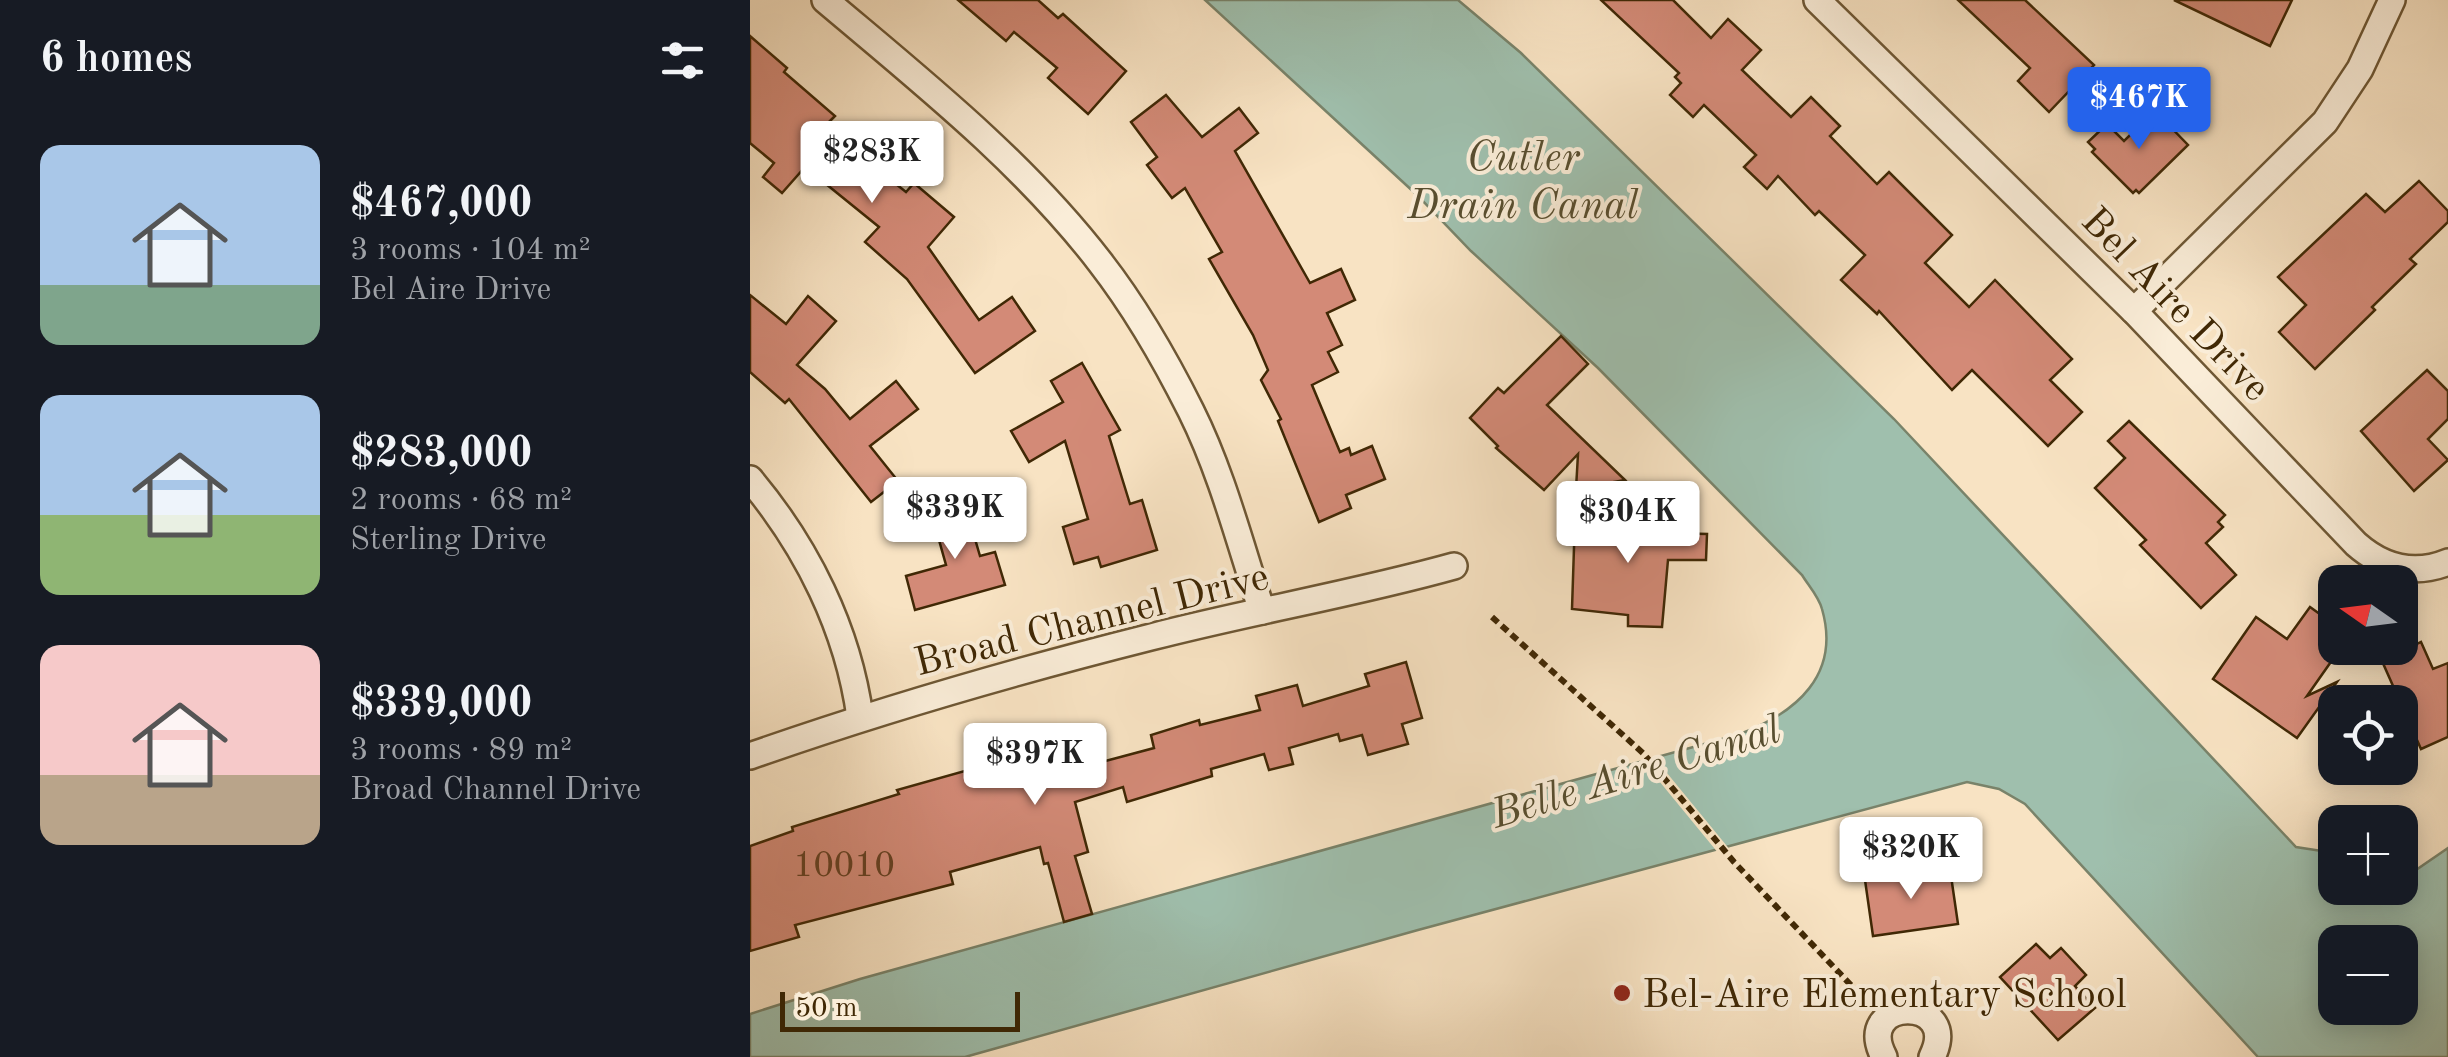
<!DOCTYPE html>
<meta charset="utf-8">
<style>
:root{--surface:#171b24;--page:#242831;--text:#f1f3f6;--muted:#9ea1a6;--accent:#2563eb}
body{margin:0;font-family:"Old Standard TT",serif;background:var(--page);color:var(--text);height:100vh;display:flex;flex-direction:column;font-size:38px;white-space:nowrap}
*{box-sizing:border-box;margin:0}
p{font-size:32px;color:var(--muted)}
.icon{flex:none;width:55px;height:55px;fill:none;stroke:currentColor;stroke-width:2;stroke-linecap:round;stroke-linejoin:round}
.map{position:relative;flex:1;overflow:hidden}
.details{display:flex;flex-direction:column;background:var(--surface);width:750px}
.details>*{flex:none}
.needle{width:65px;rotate:284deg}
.fabs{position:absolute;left:1568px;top:565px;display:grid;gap:20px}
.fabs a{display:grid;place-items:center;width:100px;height:100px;border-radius:20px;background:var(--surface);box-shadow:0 5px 25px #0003;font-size:50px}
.scale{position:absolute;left:30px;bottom:25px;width:240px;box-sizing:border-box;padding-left:10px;border:5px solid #402805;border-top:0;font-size:28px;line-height:35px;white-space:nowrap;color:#402805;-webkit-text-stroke:8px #faedd8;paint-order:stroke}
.price{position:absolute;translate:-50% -85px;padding:0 22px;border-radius:10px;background:#fff;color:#222;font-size:32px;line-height:65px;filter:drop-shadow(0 2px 5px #0008)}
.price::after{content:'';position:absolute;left:50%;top:60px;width:30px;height:22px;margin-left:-15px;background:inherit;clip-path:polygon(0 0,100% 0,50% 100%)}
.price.current{background:var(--accent);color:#fff}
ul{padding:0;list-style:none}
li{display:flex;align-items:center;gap:30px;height:250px;padding:0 40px}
li span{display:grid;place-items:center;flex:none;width:280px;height:200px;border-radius:20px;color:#555}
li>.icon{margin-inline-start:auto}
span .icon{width:120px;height:120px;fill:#fffc;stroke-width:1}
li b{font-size:42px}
h2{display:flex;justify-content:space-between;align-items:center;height:120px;padding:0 40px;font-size:42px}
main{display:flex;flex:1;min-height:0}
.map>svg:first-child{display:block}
.water{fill:#9fbfad;stroke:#79836a;stroke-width:2.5;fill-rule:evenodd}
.pier{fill:#f8e3c3}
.building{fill:#d38a77;stroke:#402805;stroke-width:2.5}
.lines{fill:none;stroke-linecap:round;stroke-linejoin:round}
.street-casing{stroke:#6e5734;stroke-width:30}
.path{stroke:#402805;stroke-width:6;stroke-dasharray:8 5;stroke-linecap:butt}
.street{stroke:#faedd8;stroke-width:25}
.poi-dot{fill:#8f2418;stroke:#faedd8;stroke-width:4}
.labels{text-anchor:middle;stroke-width:8;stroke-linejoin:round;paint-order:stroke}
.number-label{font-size:35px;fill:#654022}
.street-label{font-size:40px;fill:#402805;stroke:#faedd8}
.poi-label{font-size:40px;fill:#402805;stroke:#faedd8;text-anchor:start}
.water-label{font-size:42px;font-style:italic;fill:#584e2f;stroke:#faedd8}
</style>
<main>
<section class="details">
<h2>6 homes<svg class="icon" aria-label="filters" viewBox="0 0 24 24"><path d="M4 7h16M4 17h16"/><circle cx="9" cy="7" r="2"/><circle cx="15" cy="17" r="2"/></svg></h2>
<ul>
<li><span style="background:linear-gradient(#a9c7e8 70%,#7fa58c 0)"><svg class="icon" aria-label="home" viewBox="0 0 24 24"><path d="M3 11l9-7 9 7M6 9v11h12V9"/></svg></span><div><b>$467,000</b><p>3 rooms · 104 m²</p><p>Bel Aire Drive</p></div></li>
<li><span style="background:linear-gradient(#a9c7e8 60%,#8fb573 0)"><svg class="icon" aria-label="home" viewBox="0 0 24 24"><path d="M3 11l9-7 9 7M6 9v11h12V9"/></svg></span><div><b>$283,000</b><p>2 rooms · 68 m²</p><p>Sterling Drive</p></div></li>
<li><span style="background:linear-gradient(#f6c9c9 65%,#b9a48a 0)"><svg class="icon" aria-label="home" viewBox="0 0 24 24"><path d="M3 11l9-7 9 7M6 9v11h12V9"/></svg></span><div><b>$339,000</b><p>3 rooms · 89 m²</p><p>Broad Channel Drive</p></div></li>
</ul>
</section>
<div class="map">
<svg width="1698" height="1057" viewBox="0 0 1698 1057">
<rect width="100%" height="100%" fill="#f8e3c3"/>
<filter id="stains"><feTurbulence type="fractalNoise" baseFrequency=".002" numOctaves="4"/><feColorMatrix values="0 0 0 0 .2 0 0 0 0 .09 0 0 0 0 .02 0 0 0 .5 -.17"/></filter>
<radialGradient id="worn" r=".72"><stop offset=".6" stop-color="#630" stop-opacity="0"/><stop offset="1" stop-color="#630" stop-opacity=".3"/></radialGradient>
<path class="water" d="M 455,0 L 708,0 L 771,53 L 1144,419 L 1546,847 L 1585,853 L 1585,888 L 1650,888 L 1650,881 L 1698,848 L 1698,1057 L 1508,1057 L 1275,804 L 1249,789 L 1217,782 L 668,930 L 215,1057 L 0,1057 L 0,1014 L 110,979 L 990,734 C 1046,713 1091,675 1072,609 C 1069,597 1058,585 1052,575 L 848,368 L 721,251 L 667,195 ZM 1585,942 L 1650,942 L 1650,1008 L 1585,1008 Z"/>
<path class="pier" d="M 903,756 L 981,851 L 969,854 L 891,759 Z"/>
<g class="building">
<path d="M 208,0 L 288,0 L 308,18 L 313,14 L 376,71 L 338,114 L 298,78 L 307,68 L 264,32 L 256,41 Z"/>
<path d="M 851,0 L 923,0 L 961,38 L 978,19 L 1011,50 L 992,70 L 1041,117 L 1061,97 L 1090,126 L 1080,136 L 1127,184 L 1139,172 L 1202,235 L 1175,263 L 1219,307 L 1245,280 L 1322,359 L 1300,380 L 1332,412 L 1298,446 L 1222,370 L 1202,390 L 1129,311 L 1127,314 L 1091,280 L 1115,255 L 1069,211 L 1065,215 L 1028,176 L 1017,189 L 994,167 L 1006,155 L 954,105 L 943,117 L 920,95 L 931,83 L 925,77 L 929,73 Z"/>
<path d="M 1208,0 L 1275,0 L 1344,65 L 1299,112 L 1268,81 L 1280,68 Z"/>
<path d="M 1424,0 L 1542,0 L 1520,46 Z"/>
<path d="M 0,36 L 37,68 L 34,72 L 85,116 L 78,123 L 89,132 L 86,136 L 156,192 L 164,183 L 204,217 L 178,247 L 229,320 L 262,297 L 285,331 L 225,373 L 157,279 L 115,242 L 129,227 L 55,167 L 32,193 L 13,177 L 24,163 L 0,143 Z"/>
<path d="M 416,95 L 452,137 L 489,108 L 508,133 L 485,151 L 560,283 L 591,269 L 605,300 L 577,313 L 592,345 L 578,352 L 588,372 L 562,385 L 590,452 L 599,448 L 601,455 L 622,446 L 635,479 L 596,495 L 601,508 L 569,522 L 528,421 L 531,419 L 511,380 L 518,370 L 503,335 L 459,259 L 472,252 L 435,188 L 422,198 L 397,165 L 407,157 L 381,122 Z"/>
<path d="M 1405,111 L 1438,145 L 1389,193 L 1386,190 L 1383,193 L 1342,152 L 1345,149 L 1338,142 L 1357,124 L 1374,141 Z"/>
<path d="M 1669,181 L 1698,211 L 1698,222 L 1660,259 L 1666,264 L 1622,307 L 1625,310 L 1565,369 L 1529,332 L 1556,305 L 1528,277 L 1616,194 L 1635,212 Z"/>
<path d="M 0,295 L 36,324 L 58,296 L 86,321 L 47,365 L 75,389 L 100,419 L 146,381 L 168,409 L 120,446 L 148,481 L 121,502 L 39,399 L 35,403 L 0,372 Z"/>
<path d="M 811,336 L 838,364 L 797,405 L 875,480 L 826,489 L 828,454 L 794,490 L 746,448 L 748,446 L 720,418 L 748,388 L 754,393 Z"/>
<path d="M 332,363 L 370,430 L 359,436 L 380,504 L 392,500 L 407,550 L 351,567 L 348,557 L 324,564 L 313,527 L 338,519 L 315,441 L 279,462 L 261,431 L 313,402 L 301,381 Z"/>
<path d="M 1677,370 L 1698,391 L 1698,419 L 1678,439 L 1698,460 L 1664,491 L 1611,431 Z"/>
<path d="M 1379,421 L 1475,515 L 1468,522 L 1473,527 L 1456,543 L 1486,575 L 1451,608 L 1390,545 L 1396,540 L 1345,488 L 1375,458 L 1358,441 Z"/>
<path d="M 213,498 L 230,556 L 245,552 L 255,585 L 165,610 L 156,576 L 196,565 L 180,508 Z"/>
<path d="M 825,517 L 920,521 L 920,533 L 957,534 L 956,560 L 918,560 L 912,627 L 878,626 L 878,615 L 822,609 Z"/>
<path d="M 1560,607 L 1585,625 L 1585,656 L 1557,696 L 1587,682 L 1547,738 L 1463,679 L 1506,617 L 1537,639 Z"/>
<path d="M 1671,642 L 1683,669 L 1698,663 L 1698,737 L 1671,749 L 1632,661 Z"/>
<path d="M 656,662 L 672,718 L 652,724 L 658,744 L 618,755 L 612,735 L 590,741 L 588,734 L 539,748 L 543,764 L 519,770 L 514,754 L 461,769 L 462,776 L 377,802 L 373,787 L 325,802 L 338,852 L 325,856 L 342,914 L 314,922 L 298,863 L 294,864 L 290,847 L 200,872 L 203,884 L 45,925 L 49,937 L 0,951 L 0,846 L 43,831 L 42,827 L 149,794 L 147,790 L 304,746 L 308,760 L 344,750 L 348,763 L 404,748 L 401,735 L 449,720 L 450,725 L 510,710 L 506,696 L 547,685 L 553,706 L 619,686 L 615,674 Z"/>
<path d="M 1200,869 L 1208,924 L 1123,936 L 1115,880 Z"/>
<path d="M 1286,944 L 1300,958 L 1311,948 L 1336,975 L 1325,986 L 1345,1008 L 1308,1040 L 1250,977 Z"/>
</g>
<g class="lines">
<defs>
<g id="street">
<path d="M 75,0 C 171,81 273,162 350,262 C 385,307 415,359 441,411 C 472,473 490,544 512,611"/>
<path d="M 1067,0 L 1384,311 L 1606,544 C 1632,567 1664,576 1698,562"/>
<path d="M 1384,311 L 1575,122 L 1610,69 L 1642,0"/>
<path d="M 0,479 C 57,547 98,629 110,717"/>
<path d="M 0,756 C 131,710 266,671 401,637 C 501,611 604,594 704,566"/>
<path d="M 1134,1057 C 1102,996 1213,995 1182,1057"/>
</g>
</defs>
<use href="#street" class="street-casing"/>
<path class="path" d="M 742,617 L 894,754 L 984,862 L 1116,1001"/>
<use href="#street" class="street"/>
</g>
<circle class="poi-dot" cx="872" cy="993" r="10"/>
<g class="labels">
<g class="number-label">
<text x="94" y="876">10010</text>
</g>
<g class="street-label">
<text transform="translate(1427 303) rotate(46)" y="14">Bel Aire Drive</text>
<text transform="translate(341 618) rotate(-14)" y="14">Broad Channel Drive</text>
</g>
<g class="poi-label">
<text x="892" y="1007">Bel-Aire Elementary School</text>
</g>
<g class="water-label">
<text x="773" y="170">Cutler<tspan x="773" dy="48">Drain Canal</tspan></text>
<text transform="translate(885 770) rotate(-17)" y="15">Belle Aire Canal</text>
</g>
</g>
<rect width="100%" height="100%" filter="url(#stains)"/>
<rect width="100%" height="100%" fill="url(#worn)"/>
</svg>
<div class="fabs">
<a><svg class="needle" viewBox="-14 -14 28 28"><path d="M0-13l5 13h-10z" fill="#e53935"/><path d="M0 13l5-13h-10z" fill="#9ea1a6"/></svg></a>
<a><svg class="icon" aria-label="locate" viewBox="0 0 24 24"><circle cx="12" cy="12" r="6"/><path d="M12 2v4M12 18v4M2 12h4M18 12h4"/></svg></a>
<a>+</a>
<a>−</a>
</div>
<div class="scale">50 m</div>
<b class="price current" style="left:1389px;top:152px">$467K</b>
<b class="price" style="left:122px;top:206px">$283K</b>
<b class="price" style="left:205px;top:562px">$339K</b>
<b class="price" style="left:878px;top:566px">$304K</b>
<b class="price" style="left:285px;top:808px">$397K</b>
<b class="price" style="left:1161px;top:902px">$320K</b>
</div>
</main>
